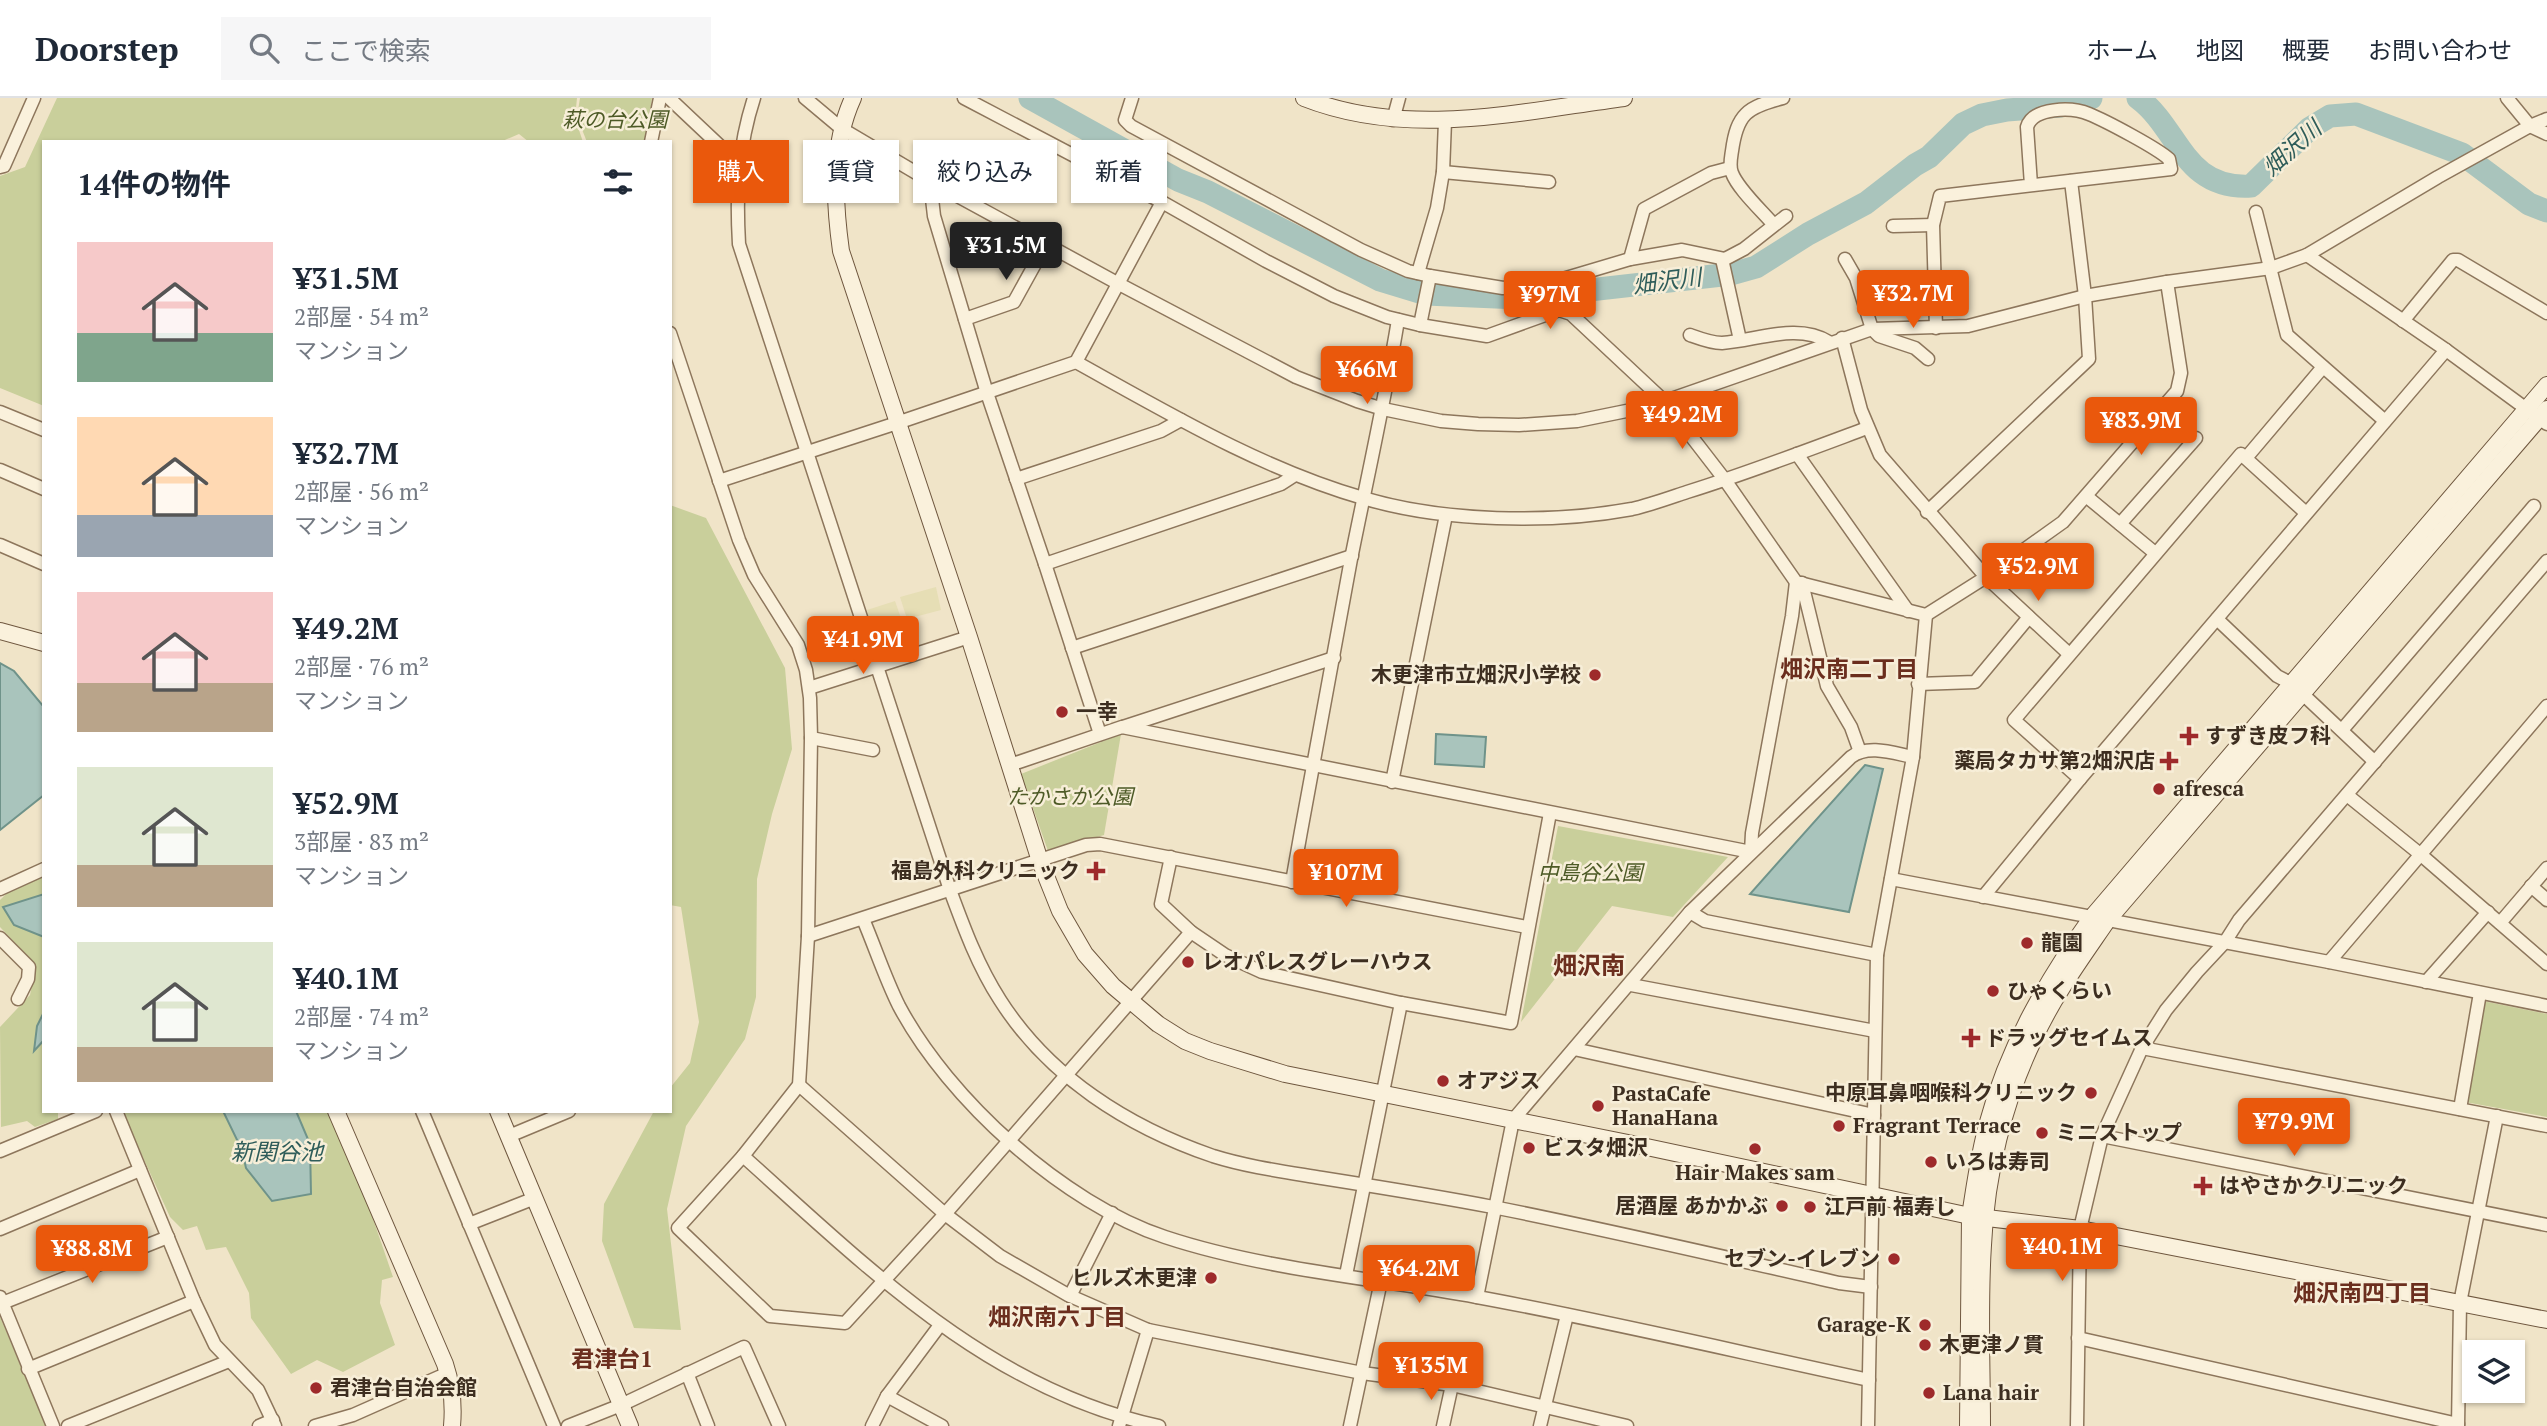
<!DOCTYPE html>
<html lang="ja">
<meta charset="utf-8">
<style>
:root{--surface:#fff;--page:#f6f6f7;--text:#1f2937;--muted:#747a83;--line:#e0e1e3;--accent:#ea580c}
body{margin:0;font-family:"PT Serif","Noto Sans JP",serif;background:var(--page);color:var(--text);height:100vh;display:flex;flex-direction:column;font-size:26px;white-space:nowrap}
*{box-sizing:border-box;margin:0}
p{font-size:23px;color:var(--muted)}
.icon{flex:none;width:38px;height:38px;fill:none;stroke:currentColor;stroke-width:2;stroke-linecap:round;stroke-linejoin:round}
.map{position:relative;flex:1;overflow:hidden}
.panel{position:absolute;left:42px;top:42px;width:630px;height:973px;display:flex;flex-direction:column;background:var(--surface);border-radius:0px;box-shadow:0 2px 5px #0004}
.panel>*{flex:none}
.guide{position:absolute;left:693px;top:42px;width:665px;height:63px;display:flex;gap:14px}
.fabs{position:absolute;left:2462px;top:1242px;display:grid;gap:14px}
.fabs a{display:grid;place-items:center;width:63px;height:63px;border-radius:0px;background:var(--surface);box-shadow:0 2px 5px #0004;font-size:35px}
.price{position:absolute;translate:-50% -60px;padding:0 16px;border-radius:7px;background:var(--accent);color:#fff;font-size:23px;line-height:46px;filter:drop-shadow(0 2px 4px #0008)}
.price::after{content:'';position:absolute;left:50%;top:42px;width:21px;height:16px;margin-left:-10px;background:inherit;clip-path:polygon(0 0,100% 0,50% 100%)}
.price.selected{background:#222;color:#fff}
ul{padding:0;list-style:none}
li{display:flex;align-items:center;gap:21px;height:175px;padding:0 35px}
li span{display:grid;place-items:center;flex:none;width:196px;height:140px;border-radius:0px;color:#555}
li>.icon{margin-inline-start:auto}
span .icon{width:84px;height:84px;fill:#fffc;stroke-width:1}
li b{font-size:30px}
h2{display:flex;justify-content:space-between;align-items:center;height:84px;padding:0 35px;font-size:30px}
.pill{padding:0 24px;border-radius:0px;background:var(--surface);box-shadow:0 2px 5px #0004;font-size:24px;line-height:63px}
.pill.selected{background:var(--accent);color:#fff}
header{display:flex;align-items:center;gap:42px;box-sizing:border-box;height:98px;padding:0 35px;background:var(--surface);border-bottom:2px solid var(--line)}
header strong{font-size:33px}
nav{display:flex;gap:38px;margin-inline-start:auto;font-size:24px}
.search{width:490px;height:63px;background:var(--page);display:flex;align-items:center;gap:18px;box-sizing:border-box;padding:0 24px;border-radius:0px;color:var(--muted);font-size:26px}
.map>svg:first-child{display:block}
.farmland{fill:#e6deb5}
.green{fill:#c9cf9b}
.water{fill:#a9c4bc;stroke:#6f938a;stroke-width:2}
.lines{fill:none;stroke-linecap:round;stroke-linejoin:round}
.river{stroke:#a9c4bc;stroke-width:23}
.street-casing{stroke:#8d765c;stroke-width:15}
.secondary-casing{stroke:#6f573f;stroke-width:18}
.street{stroke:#faf1dc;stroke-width:12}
.secondary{stroke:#faf1dc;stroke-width:16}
.poi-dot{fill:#9e2a2b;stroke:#f7eed8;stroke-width:2.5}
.labels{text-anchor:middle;stroke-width:5;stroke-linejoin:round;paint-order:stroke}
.park-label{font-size:21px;font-style:italic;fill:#4d5a26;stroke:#f7eed8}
.poi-label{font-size:21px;font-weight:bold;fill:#3d2e20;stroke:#f7eed8;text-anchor:start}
.water-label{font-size:23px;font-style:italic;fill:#2f5d5a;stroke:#f7eed8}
.neighbourhood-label{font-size:23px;font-weight:bold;fill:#6b2e1e;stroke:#f7eed8}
.quarter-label{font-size:24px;font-weight:bold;fill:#6b2e1e;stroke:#f7eed8}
</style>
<header>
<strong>Doorstep</strong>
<div class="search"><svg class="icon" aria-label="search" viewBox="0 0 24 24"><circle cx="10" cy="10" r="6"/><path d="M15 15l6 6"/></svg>ここで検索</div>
<nav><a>ホーム</a><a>地図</a><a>概要</a><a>お問い合わせ</a></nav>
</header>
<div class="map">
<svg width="2547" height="1328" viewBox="0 0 2547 1328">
<rect width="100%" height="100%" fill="#f0e4c8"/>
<g class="farmland">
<path d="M 936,489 L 941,512 L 907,521 L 900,499 Z"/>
<path d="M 895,503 L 902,523 L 872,533 L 867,512 Z"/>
</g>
<g class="green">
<path d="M 57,0 L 577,0 L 575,20 L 583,44 L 529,44 L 519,36 L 500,44 L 44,44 L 44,308 L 0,290 L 0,78 L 25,69 Z"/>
<path d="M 580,0 L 652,0 L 646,44 L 587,44 L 577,19 Z"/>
<path d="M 670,407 L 706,420 L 785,570 L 792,651 L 772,716 L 757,781 L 756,899 L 745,941 L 686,1028 L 667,1111 L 681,1232 L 634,1230 L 602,1143 L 604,1106 L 654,1013 L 670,1013 L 670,990 L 690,965 L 699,924 L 681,809 L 670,807 Z"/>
<path d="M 1121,636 L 1104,737 L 1048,753 L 1021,676 Z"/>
<path d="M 1558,728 L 1728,759 L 1673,819 L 1612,808 L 1521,924 Z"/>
<path d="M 44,776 L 44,1013 L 58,1013 L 58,1021 L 35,1029 L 27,1023 L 1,1029 L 0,929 L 30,897 L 36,867 L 0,829 L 0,802 L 10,792 Z"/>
<path d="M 2483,903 L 2547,916 L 2547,1019 L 2465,1004 Z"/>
<path d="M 122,1013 L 328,1013 L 370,1112 L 393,1179 L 382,1182 L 380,1205 L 395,1247 L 343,1274 L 317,1262 L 291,1276 L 251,1220 L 249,1195 L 226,1149 L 206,1152 L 197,1128 L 183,1132 L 170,1119 Z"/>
<path d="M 0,1219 L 46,1328 L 0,1328 Z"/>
</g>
<g class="water">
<path d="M 0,565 L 14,573 L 44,609 L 44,697 L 0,732 Z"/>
<path d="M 1436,636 L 1486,639 L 1484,669 L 1435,666 Z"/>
<path d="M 1865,667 L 1883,671 L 1849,814 L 1750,796 Z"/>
<path d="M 44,796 L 44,839 L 14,827 L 3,809 Z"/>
<path d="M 44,914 L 44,942 L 34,953 L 37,928 Z"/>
<path d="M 223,1013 L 296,1013 L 310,1046 L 311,1096 L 272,1103 L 246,1070 L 242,1052 Z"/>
</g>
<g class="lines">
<g class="river">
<path d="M 1030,0 L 1178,82 L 1208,94 L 1380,182 L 1426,196 L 1519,200 L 1731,176 L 1756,169 L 1808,136 L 1866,105 L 1915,67 L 1929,59 L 1963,26 L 1982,17 L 2007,12 L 2061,8 L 2091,0"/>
<path d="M 2138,0 C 2180,31 2183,92 2251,88 L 2310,30 L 2330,18 L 2356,16 L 2462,56 L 2529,106 L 2547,113"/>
</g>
<defs>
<g id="street">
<path d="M 669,0 L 738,65"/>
<path d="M 754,0 C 738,49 736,95 739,146 L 950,792 C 964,830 978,868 1000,902 C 1049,979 1128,1029 1213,1058 C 1248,1069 1286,1074 1322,1080 C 1379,1089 1436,1098 1493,1109 C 1609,1132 1724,1159 1839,1185 L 1871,1189"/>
<path d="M 805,0 L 842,31 L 930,83 L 1119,186 L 1296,279 L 1357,303 L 1383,311 L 1441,323 L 1478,326 L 1519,327 L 1577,323 L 1651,308 L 1872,231 L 1968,228 L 2085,198 L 2167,184 L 2271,170 L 2307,157 L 2438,79 L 2530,28 L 2547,21"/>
<path d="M 964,0 L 1162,104 L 1266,163 L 1334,198 L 1387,219 L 1420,227 L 1487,238 L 1559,212 L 1571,216 L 1664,303 L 1725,382 L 1796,484 L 1926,517 L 1986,479 L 2063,424 L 2177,293 L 2181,275 L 2167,184"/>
<path d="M 1132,0 L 1125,22 L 1131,28 L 1361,152 L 1408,173 L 1430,178 L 1503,190 L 1546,186 L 1630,161 L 1682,152 L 1725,161 L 1744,151 L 1786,118"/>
<path d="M 2507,0 L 2530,28 L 2547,36"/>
<path d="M 1393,22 L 1399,0"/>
<path d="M 651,44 L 660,0"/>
<path d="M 0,69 L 4,68 L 34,0"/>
<path d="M 1443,74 L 1549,84"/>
<path d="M 930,83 L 934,118 L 987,295 L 1045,466 L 1100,636"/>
<path d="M 2256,114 L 2287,237 L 2385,323"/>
<path d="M 1773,126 C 1761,112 1738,91 1732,75 C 1729,68 1731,60 1732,53 C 1737,16 1747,9 1783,0"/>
<path d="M 1893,128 L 1933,127"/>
<path d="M 2307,157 L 2446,252 L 2547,326"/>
<path d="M 1630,161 L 1644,111 L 1711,75 L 1730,70"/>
<path d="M 1722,161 L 1740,242"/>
<path d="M 1845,161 L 1856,180 L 1872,231 L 1879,238 L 1915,250 L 1928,261"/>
<path d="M 1418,175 L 1437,110 L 1443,74 L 1445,23"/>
<path d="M 965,221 L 1014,204 L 1046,146"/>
<path d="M 2403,223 L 2453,162 L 2458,162 L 2547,215"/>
<path d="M 1420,227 L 1430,178"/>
<path d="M 1936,230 L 1933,127 L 1940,98 L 2171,71 L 2169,61 C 2157,50 2106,23 2089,16 C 2072,9 2033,9 2027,29 L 2031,87"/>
<path d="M 670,235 L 739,442 L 754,477 L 798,547 L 806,572 L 810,600 L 811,640 L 808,838 L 799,987 L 743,1058 L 678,1130 L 770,1218 L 845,1225 L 945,1116 L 1191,834"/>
<path d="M 1690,237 C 1701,241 1711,245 1722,245 C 1756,243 1797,224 1829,244"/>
<path d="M 1842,240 L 1861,312 L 1880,357 L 1986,479 L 2068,555"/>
<path d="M 1076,264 C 1168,315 1262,371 1363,400 C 1443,424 1550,426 1632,411 C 1650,407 1669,400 1687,394 C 1748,375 1808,352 1867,330"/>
<path d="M 0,314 L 44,332"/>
<path d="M 1797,356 L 1908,513"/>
<path d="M 2246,360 L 2323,269"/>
<path d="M 0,372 L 44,391"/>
<path d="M 1016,381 L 1161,333 L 1181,322"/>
<path d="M 719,383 L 897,325 L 1076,264 L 1162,104"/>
<path d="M 2086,398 L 2155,455"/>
<path d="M 1927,414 L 2089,261 L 2085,198 L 2071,83"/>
<path d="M 2120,426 L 2196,340"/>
<path d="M 0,447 L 44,466"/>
<path d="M 1045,466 L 1281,386 L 1295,377"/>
<path d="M 1802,485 L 1827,588 L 1851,629 L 1860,654"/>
<path d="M 2217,521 L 2277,578 L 2292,586 L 2375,664"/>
<path d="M 1072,550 L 1352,458"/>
<path d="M 1918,586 L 1975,584 L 2029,519"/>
<path d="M 809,590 L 969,539"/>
<path d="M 1123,629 L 1334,560"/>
<path d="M 2342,632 L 2534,408"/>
<path d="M 811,640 L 873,652"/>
<path d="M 1010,667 L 1122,629 L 1751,754"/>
<path d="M 2080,681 L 2014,622 L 2241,356 L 2306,415"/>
<path d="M 1392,684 L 1446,417"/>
<path d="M 2347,697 L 2420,756 L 2547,866"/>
<path d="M 1751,754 L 1752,735 L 1792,518 L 1796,484"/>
<path d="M 1171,759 L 1161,806 L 1191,834 L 1225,857 L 1262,874 L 1401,905 L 1511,925 L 1550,715"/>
<path d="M 1891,781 L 2329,864 L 2547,908"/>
<path d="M 1292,784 C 1311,676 1331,568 1351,461 C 1367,381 1385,302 1398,222"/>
<path d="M 2531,788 L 2547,802"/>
<path d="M 0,791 L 44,771"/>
<path d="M 1983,799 L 2080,681 L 2446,252"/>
<path d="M 1690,814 L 1705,823 L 1877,857"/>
<path d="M 863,821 C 875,849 885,880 899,908 C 949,1002 1063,1105 1165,1139 C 1265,1172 1374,1180 1477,1199 C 1608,1223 1738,1254 1869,1282"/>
<path d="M 2500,825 L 2547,770"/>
<path d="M 808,838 L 1086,747 L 1100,746 L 1527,829"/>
<path d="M 0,840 L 29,869 L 28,881 L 18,901"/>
<path d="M 2329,864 L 2547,608"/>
<path d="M 2426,884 L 2488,814"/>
<path d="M 1631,887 L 1875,933"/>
<path d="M 2142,950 L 2547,1028"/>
<path d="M 1574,951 L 1874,1017"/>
<path d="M 799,987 L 945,1116 L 1000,1158 L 1068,1197 L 1148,1232 L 1362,1275 L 1452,1287 L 1627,1328"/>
<path d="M 2460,1011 L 2480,895"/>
<path d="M 116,1013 L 194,1203 L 215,1247 L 258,1292 L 275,1328"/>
<path d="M 422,1013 L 554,1328"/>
<path d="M 509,1038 L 569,1013"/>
<path d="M 2102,1038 L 2547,1127"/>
<path d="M 0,1053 L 96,1013"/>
<path d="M 743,1058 C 867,1169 989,1292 1159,1328"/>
<path d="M 469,1126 L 535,1100"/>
<path d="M 0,1131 L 140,1072"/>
<path d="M 1346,1177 L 1401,905"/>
<path d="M 1070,1198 L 1112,1115"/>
<path d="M 0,1199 L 53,1328"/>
<path d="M 1477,1199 L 1513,1022 L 1690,814 L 1851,659 C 1868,646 1893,655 1913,659"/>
<path d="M 0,1206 L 168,1139"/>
<path d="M 2078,1240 L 2458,1326"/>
<path d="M 28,1271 L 194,1203"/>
<path d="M 687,1275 L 708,1328"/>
<path d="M 887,1298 L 942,1328"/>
<path d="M 68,1328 L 229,1263"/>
<path d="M 259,1328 L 273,1322"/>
<path d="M 315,1328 L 353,1317 L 448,1275"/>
<path d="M 568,1328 L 621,1307 L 744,1249 L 779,1328"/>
<path d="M 872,1328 L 887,1298 L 940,1227"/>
<path d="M 1119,1328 L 1148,1232"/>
<path d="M 1350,1328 L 1381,1183"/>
<path d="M 1443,1328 L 1452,1287"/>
<path d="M 1540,1328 L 1567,1217"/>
<path d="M 1868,1328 L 1877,857 L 1913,659 L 1926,517"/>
<path d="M 2077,1328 L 2080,1131 L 2102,1038 L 2142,950 L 2166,912 L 2197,874 L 2225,844 L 2239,822 L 2547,463"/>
<path d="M 2458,1328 L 2460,1205 L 2497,1018"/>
</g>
<g id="secondary">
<path d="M 853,0 C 831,48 834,103 841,153 L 969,539 L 1040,763 L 1060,813 L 1085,856 L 1113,888 L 1158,926 L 1185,943 L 1210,953 L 1285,976 L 1628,1045 L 1970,1118 L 2080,1131 L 2547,1222"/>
<path d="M 1304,0 C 1408,41 1518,14 1624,0"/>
<path d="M 0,533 L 44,545"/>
<path d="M 336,1013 L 445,1266 C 452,1287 454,1306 452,1328"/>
<path d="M 498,1013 L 630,1328"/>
<path d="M 1968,1328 L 1970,1118 C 1975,1087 1979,1055 1988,1024 C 2008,949 2047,882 2092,819 L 2547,287"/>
<path d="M 1982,1328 C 1982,1268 1979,1207 1983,1147 C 1986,1077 2004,1003 2034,941 C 2053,899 2081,861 2107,823 L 2547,311"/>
</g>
</defs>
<use href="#street" class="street-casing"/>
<use href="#secondary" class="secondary-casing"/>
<use href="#street" class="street"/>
<use href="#secondary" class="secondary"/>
</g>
<g class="poi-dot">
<circle cx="1595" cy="577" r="7"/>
<circle cx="1062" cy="614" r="7"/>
<path d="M2185.5 627.5h7v7h7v7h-7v7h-7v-7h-7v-7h7z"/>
<path d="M2165.5 652.5h7v7h7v7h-7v7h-7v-7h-7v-7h7z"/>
<circle cx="2159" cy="691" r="7"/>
<path d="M1092.5 762.5h7v7h7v7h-7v7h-7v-7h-7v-7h7z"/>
<circle cx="2027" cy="845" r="7"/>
<circle cx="1188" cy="864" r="7"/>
<circle cx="1993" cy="893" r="7"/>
<path d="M1967.5 929.5h7v7h7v7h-7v7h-7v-7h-7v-7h7z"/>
<circle cx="1443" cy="983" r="7"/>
<circle cx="2091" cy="995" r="7"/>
<circle cx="1598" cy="1008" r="7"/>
<circle cx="1839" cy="1028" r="7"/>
<circle cx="2042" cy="1035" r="7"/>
<circle cx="1529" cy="1050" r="7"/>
<circle cx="1755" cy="1051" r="7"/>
<circle cx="1931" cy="1064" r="7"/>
<path d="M2199.5 1077.5h7v7h7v7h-7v7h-7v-7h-7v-7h7z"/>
<circle cx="1782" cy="1108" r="7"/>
<circle cx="1810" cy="1109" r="7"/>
<circle cx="1894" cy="1161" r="7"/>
<circle cx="1211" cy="1180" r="7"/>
<circle cx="1925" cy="1227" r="7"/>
<circle cx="1925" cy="1247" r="7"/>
<circle cx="316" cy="1290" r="7"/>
<circle cx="1929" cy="1295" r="7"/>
</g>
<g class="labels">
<g class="park-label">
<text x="615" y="29">萩の台公園</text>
<text x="1070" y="706">たかさか公園</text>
<text x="1590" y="782">中島谷公園</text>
</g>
<g class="poi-label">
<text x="1581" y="584" text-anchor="end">木更津市立畑沢小学校</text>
<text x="1076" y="621">一幸</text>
<text x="2205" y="645">すずき皮フ科</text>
<text x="2155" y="670" text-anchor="end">薬局タカサ第2畑沢店</text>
<text x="2173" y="698">afresca</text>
<text x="1080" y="780" text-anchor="end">福島外科クリニック</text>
<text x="2041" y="852">龍園</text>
<text x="1202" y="871">レオパレスグレーハウス</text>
<text x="2007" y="900">ひゃくらい</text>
<text x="1985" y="947">ドラッグセイムス</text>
<text x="1457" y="990">オアジス</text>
<text x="2077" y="1002" text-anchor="end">中原耳鼻咽喉科クリニック</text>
<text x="1612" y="1003">PastaCafe<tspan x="1612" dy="24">HanaHana</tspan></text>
<text x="1853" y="1035">Fragrant Terrace</text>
<text x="2056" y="1042">ミニストップ</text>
<text x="1543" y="1057">ビスタ畑沢</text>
<text x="1945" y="1071">いろは寿司</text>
<text x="1755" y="1082" text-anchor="middle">Hair Makes sam</text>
<text x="2219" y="1095">はやさかクリニック</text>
<text x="1768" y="1115" text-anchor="end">居酒屋 あかかぶ</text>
<text x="1824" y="1116">江戸前 福寿し</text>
<text x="1880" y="1168" text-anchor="end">セブン-イレブン</text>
<text x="1197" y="1187" text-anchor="end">ヒルズ木更津</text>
<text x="1911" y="1234" text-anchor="end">Garage-K</text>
<text x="1939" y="1254">木更津ノ貫</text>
<text x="330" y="1297">君津台自治会館</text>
<text x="1943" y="1302">Lana hair</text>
</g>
<g class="water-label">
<text transform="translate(2292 50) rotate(-42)" y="8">畑沢川</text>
<text transform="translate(1667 183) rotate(-7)" y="8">畑沢川</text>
<text x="277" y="1062">新関谷池</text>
</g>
<g class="neighbourhood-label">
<text x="1849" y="579">畑沢南二丁目</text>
<text x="2362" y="1203">畑沢南四丁目</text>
<text x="1057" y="1227">畑沢南六丁目</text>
<text x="612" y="1269">君津台1</text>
</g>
<g class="quarter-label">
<text x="1589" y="876">畑沢南</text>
</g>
</g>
</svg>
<div class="fabs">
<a><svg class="icon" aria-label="layers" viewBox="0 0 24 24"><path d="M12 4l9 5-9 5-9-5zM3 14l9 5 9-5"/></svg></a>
</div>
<b class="price selected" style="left:1006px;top:184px">¥31.5M</b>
<b class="price" style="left:1913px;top:232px">¥32.7M</b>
<b class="price" style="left:1550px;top:233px">¥97M</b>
<b class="price" style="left:1367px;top:308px">¥66M</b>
<b class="price" style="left:1682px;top:353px">¥49.2M</b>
<b class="price" style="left:2141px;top:359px">¥83.9M</b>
<b class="price" style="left:2038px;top:505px">¥52.9M</b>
<b class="price" style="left:863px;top:578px">¥41.9M</b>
<b class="price" style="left:1346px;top:811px">¥107M</b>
<b class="price" style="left:2294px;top:1060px">¥79.9M</b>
<b class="price" style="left:2062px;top:1185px">¥40.1M</b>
<b class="price" style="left:92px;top:1187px">¥88.8M</b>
<b class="price" style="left:1419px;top:1207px">¥64.2M</b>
<b class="price" style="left:1431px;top:1304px">¥135M</b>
<div class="guide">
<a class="pill selected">購入</a>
<a class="pill">賃貸</a>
<a class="pill">絞り込み</a>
<a class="pill">新着</a>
</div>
<section class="panel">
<h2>14件の物件<svg class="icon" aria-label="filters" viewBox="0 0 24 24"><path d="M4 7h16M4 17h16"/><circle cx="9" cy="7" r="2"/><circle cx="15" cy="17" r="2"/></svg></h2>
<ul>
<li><span style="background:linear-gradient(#f6c9c9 65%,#7fa58c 0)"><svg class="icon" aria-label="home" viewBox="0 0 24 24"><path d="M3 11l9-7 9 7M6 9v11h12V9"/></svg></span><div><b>¥31.5M</b><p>2部屋 · 54 m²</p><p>マンション</p></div></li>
<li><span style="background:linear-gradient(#ffd9b3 70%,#9aa5b1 0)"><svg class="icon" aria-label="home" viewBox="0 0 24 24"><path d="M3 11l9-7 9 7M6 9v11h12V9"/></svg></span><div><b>¥32.7M</b><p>2部屋 · 56 m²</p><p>マンション</p></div></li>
<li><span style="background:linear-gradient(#f6c9c9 65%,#b9a48a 0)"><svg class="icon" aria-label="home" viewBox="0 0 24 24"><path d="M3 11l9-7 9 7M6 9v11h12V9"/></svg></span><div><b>¥49.2M</b><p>2部屋 · 76 m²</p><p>マンション</p></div></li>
<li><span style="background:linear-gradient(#dfe7d0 70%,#b9a48a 0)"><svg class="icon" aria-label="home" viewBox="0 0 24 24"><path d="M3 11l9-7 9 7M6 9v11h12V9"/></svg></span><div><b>¥52.9M</b><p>3部屋 · 83 m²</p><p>マンション</p></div></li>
<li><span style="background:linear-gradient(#dfe7d0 75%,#b9a48a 0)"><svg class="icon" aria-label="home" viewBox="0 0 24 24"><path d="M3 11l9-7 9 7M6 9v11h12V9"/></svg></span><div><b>¥40.1M</b><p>2部屋 · 74 m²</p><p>マンション</p></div></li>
</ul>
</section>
</div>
